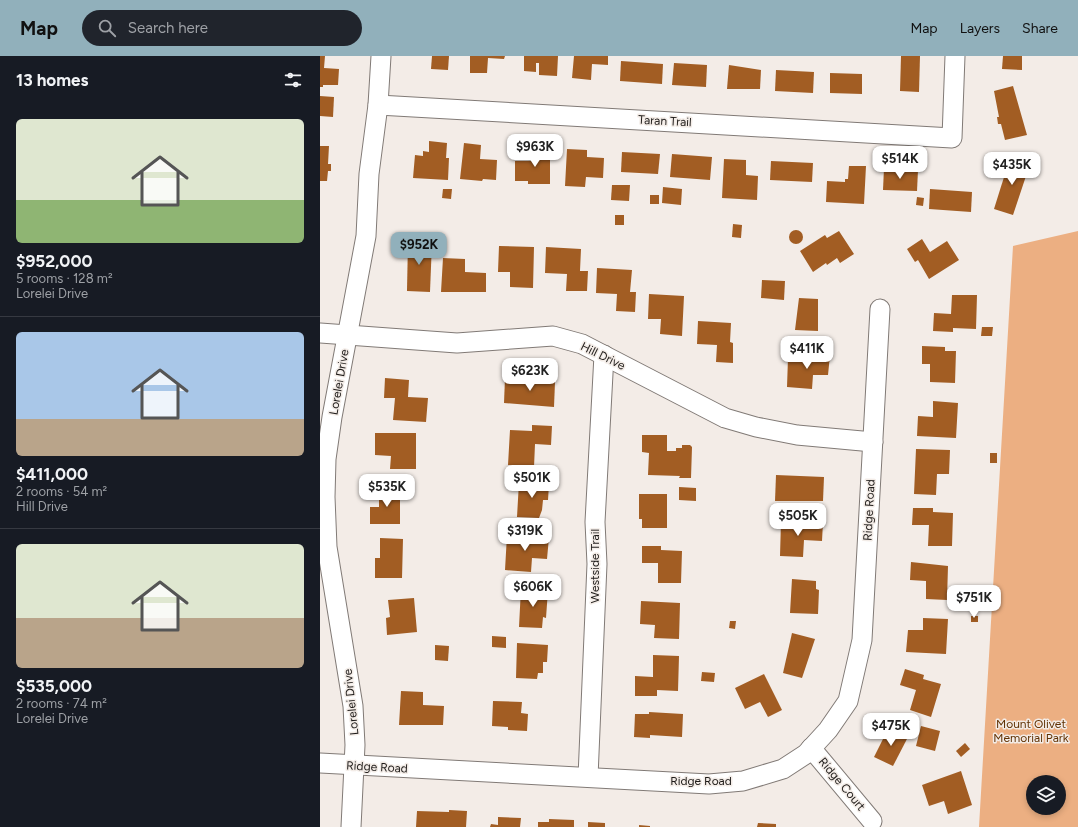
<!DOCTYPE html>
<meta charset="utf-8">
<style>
:root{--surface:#171b24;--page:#20242c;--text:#f1f3f6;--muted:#9ea1a6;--line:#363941;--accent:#91b0bb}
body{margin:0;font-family:Figtree,sans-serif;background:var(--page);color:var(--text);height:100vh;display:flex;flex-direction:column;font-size:15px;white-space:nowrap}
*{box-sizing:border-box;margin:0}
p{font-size:13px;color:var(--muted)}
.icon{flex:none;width:22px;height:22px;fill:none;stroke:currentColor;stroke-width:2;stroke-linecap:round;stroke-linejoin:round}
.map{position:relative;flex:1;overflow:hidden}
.sheet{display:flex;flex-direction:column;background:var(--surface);width:320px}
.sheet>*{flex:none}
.controls{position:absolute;left:706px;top:719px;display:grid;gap:8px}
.controls a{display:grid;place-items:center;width:40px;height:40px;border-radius:50%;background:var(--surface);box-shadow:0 2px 6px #0003;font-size:20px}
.price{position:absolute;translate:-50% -34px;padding:0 9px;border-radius:8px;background:#fff;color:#222;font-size:13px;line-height:26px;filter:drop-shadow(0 1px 2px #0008)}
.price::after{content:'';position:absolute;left:50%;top:24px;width:12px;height:9px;margin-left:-6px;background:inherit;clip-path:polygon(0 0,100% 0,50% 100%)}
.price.selected{background:var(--accent);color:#111}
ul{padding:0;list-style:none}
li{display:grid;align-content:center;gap:8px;height:212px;padding:0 16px}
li+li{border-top:1px solid var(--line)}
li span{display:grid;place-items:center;height:124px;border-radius:6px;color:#555}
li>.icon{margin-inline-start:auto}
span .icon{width:72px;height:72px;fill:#fffc;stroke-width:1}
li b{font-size:17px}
h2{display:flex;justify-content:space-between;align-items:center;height:48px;padding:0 16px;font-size:17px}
header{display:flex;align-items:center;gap:24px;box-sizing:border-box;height:56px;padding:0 20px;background:var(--accent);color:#111}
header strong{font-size:19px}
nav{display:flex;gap:22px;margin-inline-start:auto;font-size:14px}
.search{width:280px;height:36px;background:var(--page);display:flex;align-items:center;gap:10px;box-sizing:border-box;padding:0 14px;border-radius:22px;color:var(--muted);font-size:15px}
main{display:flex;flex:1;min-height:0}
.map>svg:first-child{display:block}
.green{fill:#ecaf82;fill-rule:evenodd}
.building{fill:#a25d23}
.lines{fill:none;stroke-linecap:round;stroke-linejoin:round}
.minor-casing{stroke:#817a76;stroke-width:21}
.minor{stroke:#fff;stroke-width:19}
.labels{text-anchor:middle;stroke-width:3;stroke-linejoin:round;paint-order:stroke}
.street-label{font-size:12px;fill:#1e1b19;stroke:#f3ece7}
.park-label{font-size:12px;fill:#613204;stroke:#f3ece7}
</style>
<header>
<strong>Map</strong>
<div class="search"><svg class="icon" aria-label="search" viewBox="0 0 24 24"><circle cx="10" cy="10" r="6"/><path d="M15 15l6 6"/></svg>Search here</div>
<nav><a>Map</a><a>Layers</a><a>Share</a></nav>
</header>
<main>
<section class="sheet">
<h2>13 homes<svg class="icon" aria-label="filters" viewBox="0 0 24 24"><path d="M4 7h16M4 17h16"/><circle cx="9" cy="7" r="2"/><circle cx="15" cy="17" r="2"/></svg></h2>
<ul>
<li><span style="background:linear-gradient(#dfe7d0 65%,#8fb573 0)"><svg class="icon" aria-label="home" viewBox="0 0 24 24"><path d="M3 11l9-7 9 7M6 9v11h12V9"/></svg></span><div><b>$952,000</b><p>5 rooms · 128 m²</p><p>Lorelei Drive</p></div></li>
<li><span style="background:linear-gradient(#a9c7e8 70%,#b9a48a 0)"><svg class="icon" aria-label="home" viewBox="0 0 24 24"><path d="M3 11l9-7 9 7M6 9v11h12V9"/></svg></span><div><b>$411,000</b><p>2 rooms · 54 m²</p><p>Hill Drive</p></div></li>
<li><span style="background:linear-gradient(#dfe7d0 60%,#b9a48a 0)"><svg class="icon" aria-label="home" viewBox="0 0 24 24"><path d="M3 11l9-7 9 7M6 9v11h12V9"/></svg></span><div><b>$535,000</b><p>2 rooms · 74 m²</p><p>Lorelei Drive</p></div></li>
</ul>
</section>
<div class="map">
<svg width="758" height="771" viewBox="0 0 758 771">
<rect width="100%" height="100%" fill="#f3ece7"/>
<path class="green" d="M 758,175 L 758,771 L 659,771 L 693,190 ZM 713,726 L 739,726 L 739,752 L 713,752 Z"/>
<g class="building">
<path d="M 0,0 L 5,0 L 4,12 L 19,13 L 18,29 L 3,29 L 3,31 L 0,31 Z"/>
<path d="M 112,0 L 129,0 L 128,14 L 111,13 Z"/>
<path d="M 150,0 L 185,0 L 184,3 L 168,2 L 167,17 L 150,17 Z"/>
<path d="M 204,0 L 238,0 L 237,20 L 219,19 L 219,7 L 216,7 L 216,16 L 204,15 Z"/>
<path d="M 254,0 L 288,0 L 288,9 L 272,8 L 271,24 L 252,22 Z"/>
<path d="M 581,0 L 600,0 L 599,36 L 580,35 Z"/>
<path d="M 683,0 L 702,0 L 702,14 L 682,13 Z"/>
<path d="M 301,5 L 343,8 L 342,28 L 300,25 Z"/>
<path d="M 354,7 L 387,9 L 386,31 L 352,29 Z"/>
<path d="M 409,9 L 441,14 L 440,33 L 407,33 Z"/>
<path d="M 456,14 L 494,16 L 493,37 L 455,35 Z"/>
<path d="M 510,17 L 542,18 L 542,38 L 510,37 Z"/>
<path d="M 693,30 L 707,79 L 685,84 L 681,68 L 678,68 L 677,61 L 679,61 L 674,35 Z"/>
<path d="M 0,40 L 14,41 L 13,61 L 0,60 Z"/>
<path d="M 109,85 L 127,87 L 126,102 L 129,102 L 128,124 L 93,122 L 95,99 L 103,100 L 103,95 L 109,96 Z"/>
<path d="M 144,87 L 161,89 L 160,103 L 177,104 L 176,124 L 163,123 L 162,125 L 140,123 Z"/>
<path d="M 0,90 L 9,90 L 8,108 L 11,108 L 11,115 L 8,115 L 7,125 L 0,125 Z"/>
<path d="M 212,91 L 230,91 L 230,128 L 208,128 L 208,125 L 195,125 L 195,105 L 212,105 Z"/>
<path d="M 247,93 L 267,94 L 267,101 L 284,102 L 283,122 L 266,121 L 265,131 L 245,130 Z"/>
<path d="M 302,96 L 340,98 L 338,118 L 301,116 Z"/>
<path d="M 352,98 L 392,101 L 390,124 L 350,121 Z"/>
<path d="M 690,102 L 710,108 L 693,159 L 674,153 Z"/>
<path d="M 404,103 L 426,104 L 426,119 L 438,120 L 437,144 L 402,142 Z"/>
<path d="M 451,105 L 493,107 L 492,126 L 450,124 Z"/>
<path d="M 529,110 L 546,110 L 544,148 L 506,146 L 507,125 L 525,126 L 525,123 L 528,123 Z"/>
<path d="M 564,112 L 598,114 L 597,135 L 563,134 Z"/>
<path d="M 292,129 L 310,129 L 309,145 L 291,144 Z"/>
<path d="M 343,131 L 362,133 L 361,149 L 342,147 Z"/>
<path d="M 123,133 L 132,133 L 131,143 L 122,142 Z"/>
<path d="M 610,133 L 652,136 L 651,156 L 609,153 Z"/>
<rect x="330" y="139" width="9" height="9"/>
<path d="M 597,141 L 604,142 L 603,150 L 596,149 Z"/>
<rect x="295" y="159" width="9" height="10"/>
<path d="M 413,168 L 422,169 L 421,182 L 412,181 Z"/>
<circle cx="476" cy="181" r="7"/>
<path d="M 519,175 L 534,198 L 520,207 L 517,202 L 507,209 L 506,207 L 493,216 L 480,195 L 505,179 L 507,182 Z"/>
<path d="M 602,183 L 610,196 L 627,185 L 639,204 L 609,223 L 598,204 L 595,206 L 587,193 Z"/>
<path d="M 88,185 L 112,186 L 110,236 L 87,235 Z"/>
<path d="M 179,190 L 214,191 L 213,232 L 190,231 L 190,216 L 178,216 Z"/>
<path d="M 226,191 L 261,193 L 260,215 L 268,215 L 267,235 L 246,235 L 247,218 L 225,217 Z"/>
<path d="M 123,202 L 145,203 L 145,216 L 166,217 L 166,236 L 121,236 Z"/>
<path d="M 277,212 L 312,214 L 310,236 L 316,236 L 315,256 L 296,255 L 297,238 L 276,237 Z"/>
<path d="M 442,224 L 465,225 L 464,244 L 441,242 Z"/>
<path d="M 329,238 L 364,240 L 362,280 L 340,278 L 341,263 L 328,263 Z"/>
<path d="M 632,239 L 657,239 L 656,273 L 633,272 L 633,276 L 613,275 L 614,257 L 631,258 Z"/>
<path d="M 479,242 L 498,243 L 498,275 L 475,274 Z"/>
<path d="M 378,265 L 411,267 L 410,286 L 413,287 L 413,307 L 396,306 L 397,289 L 377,288 Z"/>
<path d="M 662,271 L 673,271 L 672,280 L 661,280 Z"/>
<path d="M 602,290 L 625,291 L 625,295 L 636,295 L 635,327 L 610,326 L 610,308 L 602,308 Z"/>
<path d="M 490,298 L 510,299 L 508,319 L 493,319 L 492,333 L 467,331 L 468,302 L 490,303 Z"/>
<path d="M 65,322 L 89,324 L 88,341 L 108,342 L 106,366 L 73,364 L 75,342 L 64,342 Z"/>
<path d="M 185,322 L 235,326 L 234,351 L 184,347 Z"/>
<path d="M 613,345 L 638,347 L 636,382 L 597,380 L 598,360 L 613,361 Z"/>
<path d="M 212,369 L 232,370 L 231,389 L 215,388 L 214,411 L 188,409 L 190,374 L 212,375 Z"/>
<path d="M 55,377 L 96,377 L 96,413 L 70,413 L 71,400 L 55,399 Z"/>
<path d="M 322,379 L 347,379 L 347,395 L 356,395 L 356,392 L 362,392 L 362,389 L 370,389 L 372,391 L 371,422 L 359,422 L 360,420 L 328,419 L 329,397 L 322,396 Z"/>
<path d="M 596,393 L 630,394 L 629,418 L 617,418 L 616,439 L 594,438 Z"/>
<rect x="670" y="397" width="7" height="10"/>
<path d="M 456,419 L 504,421 L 503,445 L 455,445 Z"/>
<path d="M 199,426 L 229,428 L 228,444 L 223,444 L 222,454 L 219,462 L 197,461 Z"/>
<path d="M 359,431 L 376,432 L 376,445 L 359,444 Z"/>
<path d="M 59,433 L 80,433 L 80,468 L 50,468 L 50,451 L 59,451 Z"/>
<path d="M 319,438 L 347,438 L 347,472 L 322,472 L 322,463 L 319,463 Z"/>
<path d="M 593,452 L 613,452 L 613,456 L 633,457 L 632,490 L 608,490 L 609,469 L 592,469 Z"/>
<path d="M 461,465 L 503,466 L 502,485 L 484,484 L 483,501 L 460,500 Z"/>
<path d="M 187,479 L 229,481 L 227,503 L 212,502 L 211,516 L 185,514 Z"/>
<path d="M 60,482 L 83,483 L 82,522 L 55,522 L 55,502 L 60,502 Z"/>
<path d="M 322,490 L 341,490 L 341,494 L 362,495 L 361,527 L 338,527 L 338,507 L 322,507 Z"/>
<path d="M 591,506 L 628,510 L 627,544 L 606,543 L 606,525 L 590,524 Z"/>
<path d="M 472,523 L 496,525 L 496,533 L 499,534 L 498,558 L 470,557 Z"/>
<path d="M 201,532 L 228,534 L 226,562 L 223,561 L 222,572 L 199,571 Z"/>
<path d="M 94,542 L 97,576 L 67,579 L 66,562 L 70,561 L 68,544 Z"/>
<path d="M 321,545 L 360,547 L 359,583 L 334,582 L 335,569 L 320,568 Z"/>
<rect x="651" y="548" width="8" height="6"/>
<rect x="651" y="560" width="7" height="6"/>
<path d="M 603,562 L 628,563 L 626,598 L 586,596 L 588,574 L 603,574 Z"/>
<path d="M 410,565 L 416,565 L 415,573 L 409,572 Z"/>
<path d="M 472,577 L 495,583 L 482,622 L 463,617 Z"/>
<path d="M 172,580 L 186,581 L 186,592 L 172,591 Z"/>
<path d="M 197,587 L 228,589 L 227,606 L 223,606 L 223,617 L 218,617 L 217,623 L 196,622 Z"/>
<path d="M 115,589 L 129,590 L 128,605 L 115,604 Z"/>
<path d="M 333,599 L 359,600 L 358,635 L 337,634 L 337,640 L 315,640 L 315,620 L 333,621 Z"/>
<path d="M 585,613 L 604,619 L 603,623 L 621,628 L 611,661 L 590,654 L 596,634 L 580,629 Z"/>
<path d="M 382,616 L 395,617 L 394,626 L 381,625 Z"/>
<path d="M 444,618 L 462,654 L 448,661 L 440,646 L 425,653 L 415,632 Z"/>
<path d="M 81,635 L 103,636 L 103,649 L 124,650 L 123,669 L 79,669 Z"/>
<path d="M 173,645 L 202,646 L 201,657 L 208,658 L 207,675 L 188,674 L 188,671 L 172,670 Z"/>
<path d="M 329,656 L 363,658 L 362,681 L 330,679 L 330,682 L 314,681 L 315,658 L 329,658 Z"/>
<path d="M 601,670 L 620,675 L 615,695 L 596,690 Z"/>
<path d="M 569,671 L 588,681 L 573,710 L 554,701 Z"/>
<path d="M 645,687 L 650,693 L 641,701 L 636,695 Z"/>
<path d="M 641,715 L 652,749 L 628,758 L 624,745 L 609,750 L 602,729 Z"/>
<path d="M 129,754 L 147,755 L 146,771 L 96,771 L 97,755 L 129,756 Z"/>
<path d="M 178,761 L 201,762 L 200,771 L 170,771 L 171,768 L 178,769 Z"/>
<path d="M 229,763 L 254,764 L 254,771 L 218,771 L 218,766 L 229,766 Z"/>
<path d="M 268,766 L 285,767 L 285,771 L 268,771 Z"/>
<path d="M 438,767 L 456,768 L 456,771 L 437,771 Z"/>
<path d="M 319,769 L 330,770 L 330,771 L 319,771 Z"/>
</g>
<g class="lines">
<defs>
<g id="minor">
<path d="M 58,49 L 632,82 L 635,0"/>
<path d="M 0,277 L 137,287 L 233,280 L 262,288 L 405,362 L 436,371 L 477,379 L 553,386"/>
<path d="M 491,692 L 552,765"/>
<path d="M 0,707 L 389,728 L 423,725 L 463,713 L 486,698 L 508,674 L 528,645 L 542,584 L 560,253"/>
<path d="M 268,721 L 277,508 L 275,466 L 284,299"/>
<path d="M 31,771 L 35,689 L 33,650 L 7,491 L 5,441 L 6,403 L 12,361 L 46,180 L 49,118 L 58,49 L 61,0"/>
</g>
</defs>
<use href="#minor" class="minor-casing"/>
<use href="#minor" class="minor"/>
</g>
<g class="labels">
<g class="street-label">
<text transform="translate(345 65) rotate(3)" y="4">Taran Trail</text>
<text transform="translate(283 300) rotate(26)" y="4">Hill Drive</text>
<text transform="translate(19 326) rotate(-80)" y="4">Lorelei Drive</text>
<text transform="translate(549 454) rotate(-87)" y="4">Ridge Road</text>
<text transform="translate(275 510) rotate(-90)" y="4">Westside Trail</text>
<text transform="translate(31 646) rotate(-96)" y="4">Lorelei Drive</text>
<text transform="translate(57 711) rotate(3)" y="4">Ridge Road</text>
<text x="381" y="729">Ridge Road</text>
<text transform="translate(522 728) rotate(50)" y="4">Ridge Court</text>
</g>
<g class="park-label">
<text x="711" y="672">Mount Olivet<tspan x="711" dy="14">Memorial Park</tspan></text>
</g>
</g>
</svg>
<div class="controls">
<a><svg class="icon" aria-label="layers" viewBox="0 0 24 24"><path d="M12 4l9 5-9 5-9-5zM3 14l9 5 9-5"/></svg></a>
</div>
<b class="price" style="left:215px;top:112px">$963K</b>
<b class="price" style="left:580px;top:124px">$514K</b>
<b class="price" style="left:692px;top:130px">$435K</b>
<b class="price selected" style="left:99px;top:210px">$952K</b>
<b class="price" style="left:487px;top:314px">$411K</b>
<b class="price" style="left:210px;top:336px">$623K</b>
<b class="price" style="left:212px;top:443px">$501K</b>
<b class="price" style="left:67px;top:452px">$535K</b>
<b class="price" style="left:478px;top:481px">$505K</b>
<b class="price" style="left:205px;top:496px">$319K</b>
<b class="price" style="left:213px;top:552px">$606K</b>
<b class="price" style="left:654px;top:563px">$751K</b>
<b class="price" style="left:571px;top:691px">$475K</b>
</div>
</main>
